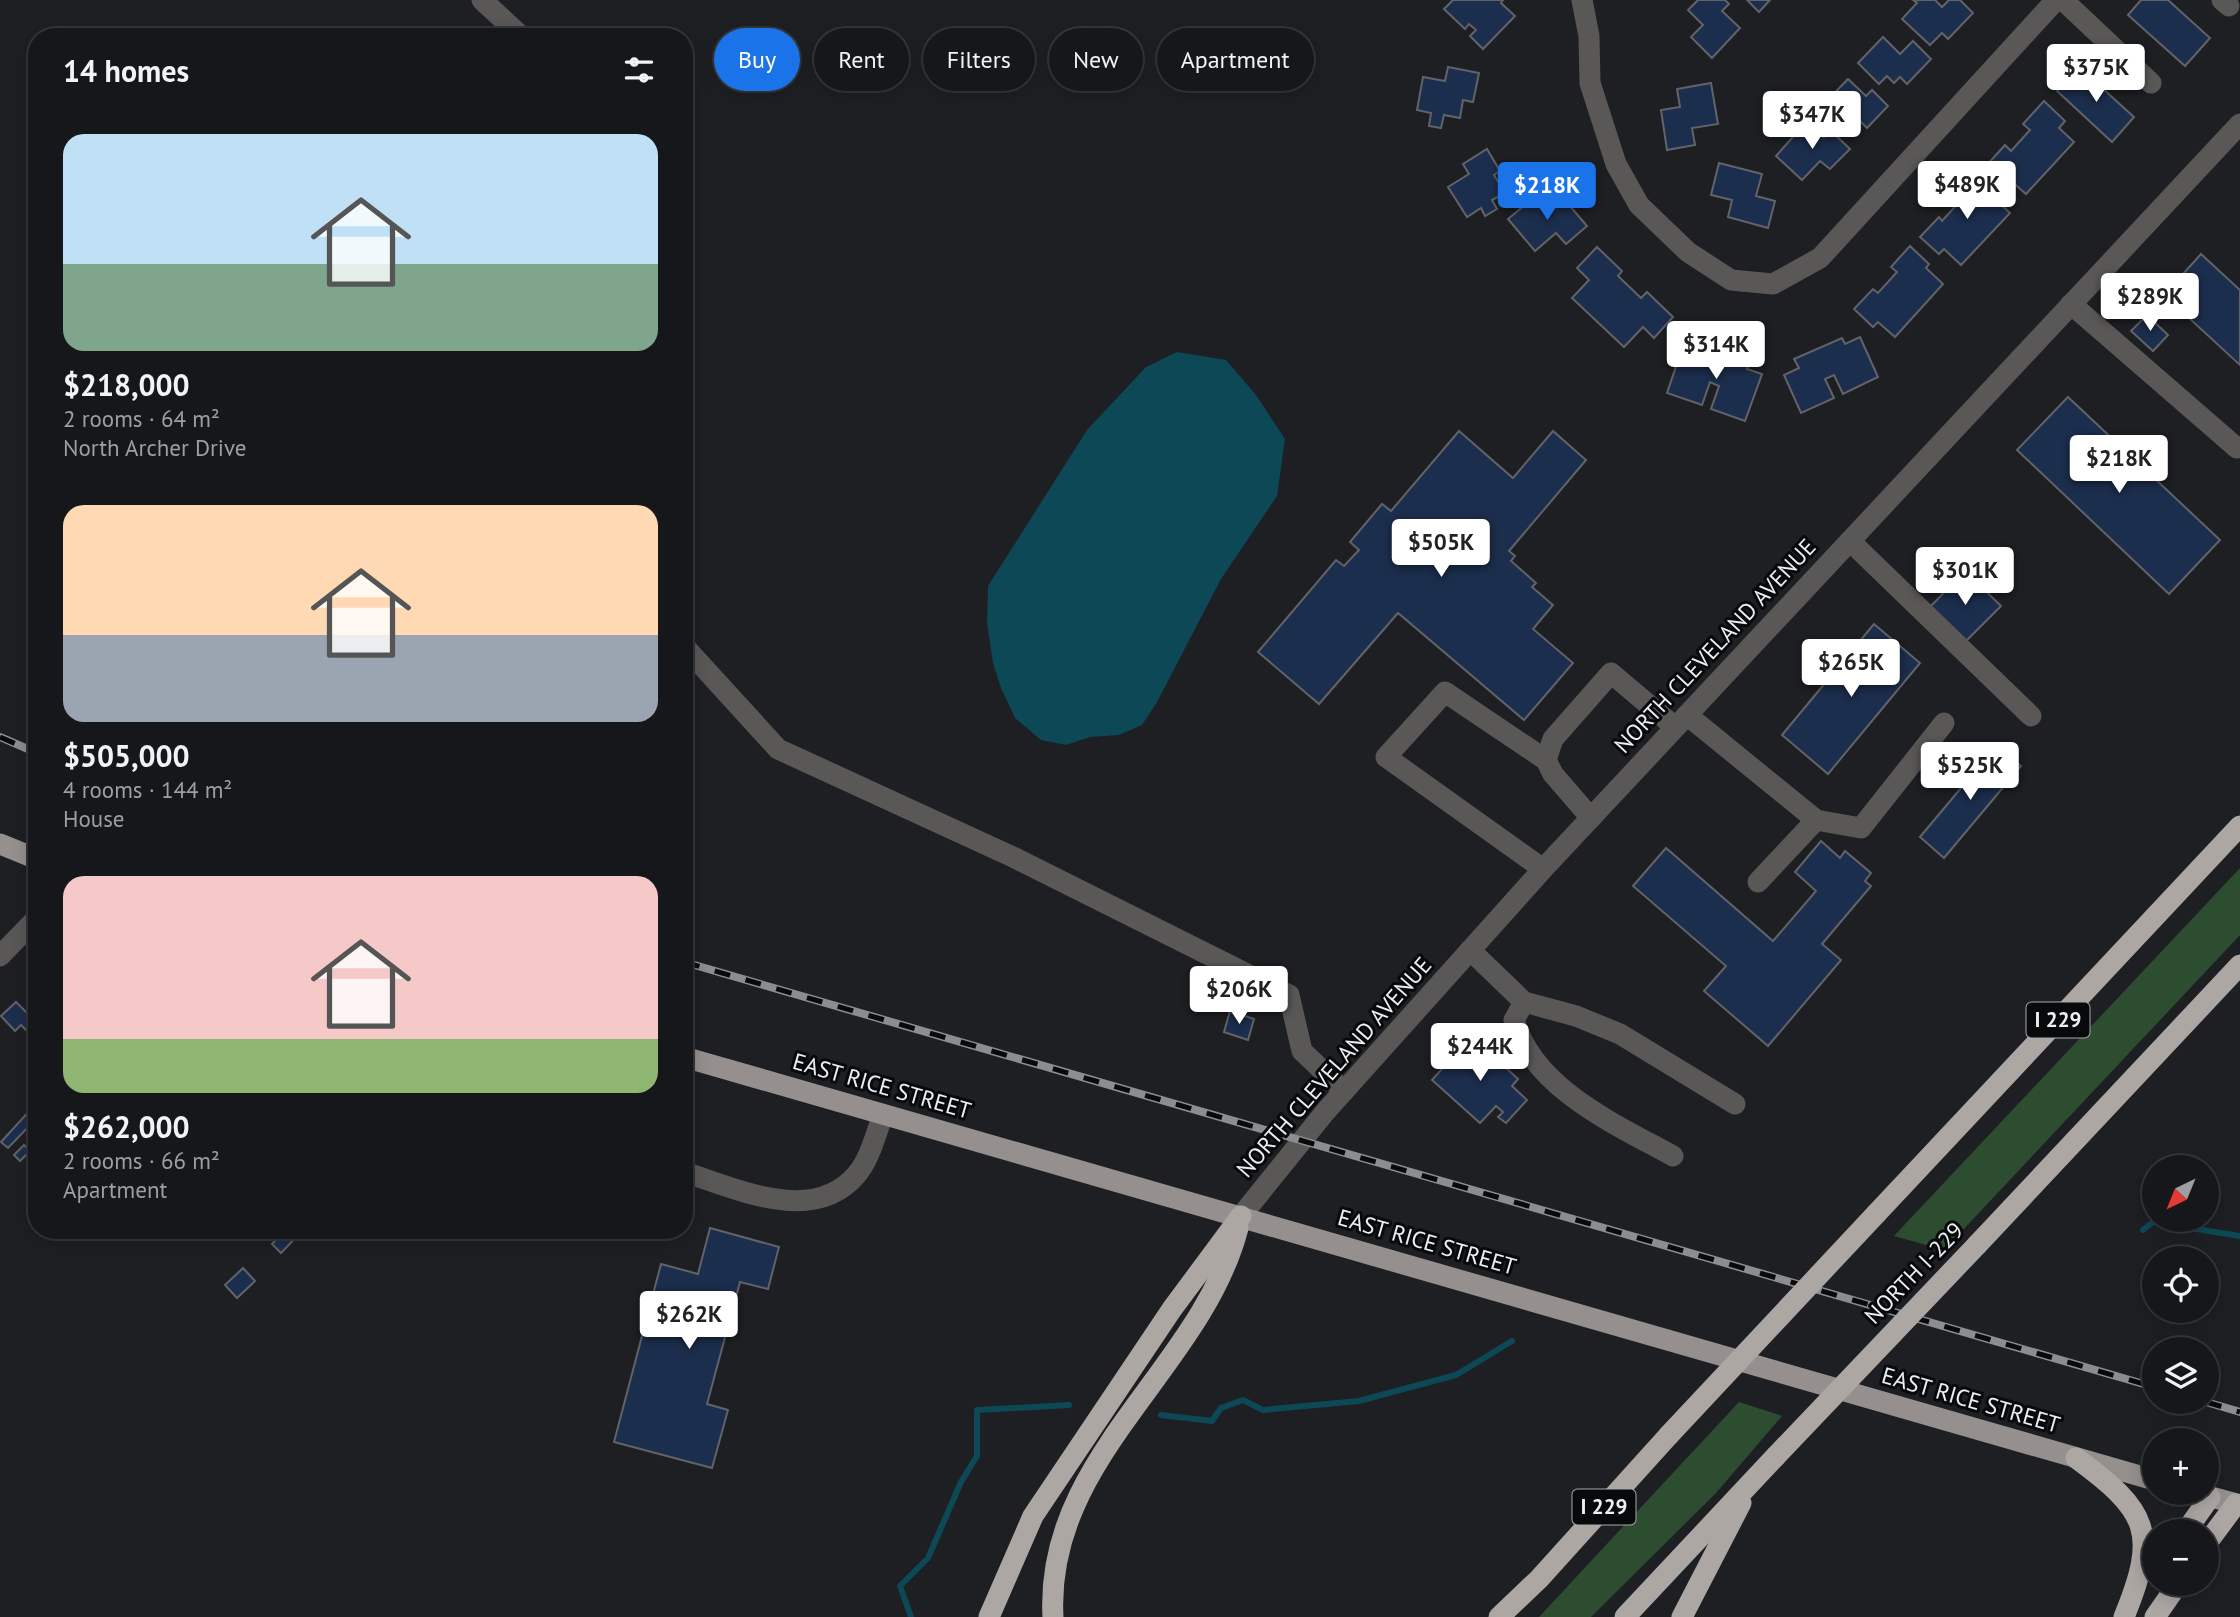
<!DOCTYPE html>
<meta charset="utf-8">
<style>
:root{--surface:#16171a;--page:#232427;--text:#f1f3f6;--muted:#9e9fa2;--line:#353639;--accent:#1a73e8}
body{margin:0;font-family:"PT Sans",sans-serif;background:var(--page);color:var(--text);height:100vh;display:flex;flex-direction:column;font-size:26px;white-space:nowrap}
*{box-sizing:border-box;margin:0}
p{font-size:23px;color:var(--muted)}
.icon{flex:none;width:38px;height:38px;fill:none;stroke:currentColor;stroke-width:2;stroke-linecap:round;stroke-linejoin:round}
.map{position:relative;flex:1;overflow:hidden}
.panel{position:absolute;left:28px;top:28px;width:665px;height:1211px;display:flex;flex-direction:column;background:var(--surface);border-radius:28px;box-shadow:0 4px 18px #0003,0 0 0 2px var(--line)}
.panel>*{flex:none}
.top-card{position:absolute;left:714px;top:28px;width:665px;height:63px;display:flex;gap:14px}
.needle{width:46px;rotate:223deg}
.buttons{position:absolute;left:2142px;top:1155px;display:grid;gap:14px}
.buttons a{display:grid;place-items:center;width:77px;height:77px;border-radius:50%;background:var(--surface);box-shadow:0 4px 18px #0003,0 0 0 2px var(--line);font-size:35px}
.price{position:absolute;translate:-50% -60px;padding:0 16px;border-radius:7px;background:#fff;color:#222;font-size:23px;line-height:46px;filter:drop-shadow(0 2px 4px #0008)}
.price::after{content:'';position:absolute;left:50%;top:42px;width:21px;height:16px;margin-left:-10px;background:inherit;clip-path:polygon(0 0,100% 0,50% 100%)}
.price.current{background:var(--accent);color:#fff}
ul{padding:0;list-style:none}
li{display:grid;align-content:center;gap:14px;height:371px;padding:0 35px}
li span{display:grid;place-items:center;height:217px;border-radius:21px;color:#555}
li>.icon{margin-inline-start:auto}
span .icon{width:126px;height:126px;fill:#fffc;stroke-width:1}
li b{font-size:30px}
h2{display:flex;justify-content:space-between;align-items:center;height:84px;padding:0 35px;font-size:30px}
.pill{padding:0 24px;border-radius:32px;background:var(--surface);box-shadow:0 4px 18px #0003,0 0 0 2px var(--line);font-size:24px;line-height:63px}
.pill.current{background:var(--accent);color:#fff}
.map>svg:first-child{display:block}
.green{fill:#2d4d31}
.water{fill:#0d4857}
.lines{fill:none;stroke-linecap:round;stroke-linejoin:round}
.stream{stroke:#0d4857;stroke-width:6}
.building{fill:#1c2e4d;stroke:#616368;stroke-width:2}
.minor{stroke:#5a5857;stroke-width:21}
.major{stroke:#95908e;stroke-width:21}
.highway{stroke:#ada7a4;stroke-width:21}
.rail-casing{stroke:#8c8d91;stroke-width:8}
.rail{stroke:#08090b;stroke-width:5;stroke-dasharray:16;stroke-linecap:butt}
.highway-bridge{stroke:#ada7a4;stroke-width:21}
.labels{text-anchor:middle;stroke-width:6;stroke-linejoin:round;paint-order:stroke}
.shield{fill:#08090b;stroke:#a8a9ac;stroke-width:2}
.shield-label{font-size:21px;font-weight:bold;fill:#edeef1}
.street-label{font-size:23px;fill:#edeef1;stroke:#08090b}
</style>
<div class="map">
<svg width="2240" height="1617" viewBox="0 0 2240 1617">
<rect width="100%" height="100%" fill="#1d1f23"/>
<g class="green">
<path d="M 2240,868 L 2240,935 L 1944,1250 L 1894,1236 Z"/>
<path d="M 1739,1402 L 1782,1416 L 1716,1493 L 1591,1617 L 1539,1617 Z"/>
</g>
<path class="water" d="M 1177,352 L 1226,360 L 1256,395 L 1285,439 L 1277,496 L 1221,579 L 1157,702 L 1142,725 L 1119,735 L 1090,737 L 1066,745 L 1041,740 L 1015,718 L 1001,688 L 993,663 L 987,623 L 988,586 L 1087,430 L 1146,367 Z"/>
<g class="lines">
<g class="stream">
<path d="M 2143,1230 L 2153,1222 L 2240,1236"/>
<path d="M 1161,1415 L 1212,1421 L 1221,1408 L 1243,1400 L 1263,1410 L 1359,1401 L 1456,1375 L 1512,1341"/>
<path d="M 911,1617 L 900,1586 L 928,1558 L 961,1482 L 977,1456 L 977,1410 L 1069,1405"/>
</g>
</g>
<g class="building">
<path d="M 1453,0 L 1503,0 L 1501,3 L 1515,16 L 1483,49 L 1470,36 L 1476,30 L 1469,24 L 1465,29 L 1444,9 Z"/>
<path d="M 1698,0 L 1725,0 L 1729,4 L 1722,11 L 1740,28 L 1712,58 L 1691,37 L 1703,25 L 1688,10 Z"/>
<path d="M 1747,0 L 1770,0 L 1759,12 Z"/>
<path d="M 1913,0 L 1935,0 L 1942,7 L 1949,0 L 1960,0 L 1973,13 L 1948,39 L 1942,33 L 1930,45 L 1902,19 L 1917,3 Z"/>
<path d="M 2141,0 L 2168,0 L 2210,38 L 2185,66 L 2128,15 Z"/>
<path d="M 1883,37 L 1900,54 L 1913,41 L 1931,59 L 1907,84 L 1900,77 L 1894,83 L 1887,76 L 1879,84 L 1858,63 Z"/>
<path d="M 1448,67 L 1479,73 L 1473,102 L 1463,100 L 1460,118 L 1444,115 L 1441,128 L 1429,126 L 1431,113 L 1417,110 L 1423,77 L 1445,81 Z"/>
<path d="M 2079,67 L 2134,117 L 2112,142 L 2057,91 Z"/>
<path d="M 1848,79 L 1866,96 L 1872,90 L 1888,106 L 1867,128 L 1854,115 L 1841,129 L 1820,108 Z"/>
<path d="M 1711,83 L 1718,124 L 1692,128 L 1695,145 L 1667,150 L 1661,110 L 1680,107 L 1677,89 Z"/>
<path d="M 2044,101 L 2065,121 L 2059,128 L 2074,142 L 2026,194 L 2009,179 L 2005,184 L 1986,166 L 2005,145 L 2011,151 L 2030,130 L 2023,124 Z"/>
<path d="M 1807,121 L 1824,137 L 1830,130 L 1850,149 L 1830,169 L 1820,161 L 1802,180 L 1776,156 Z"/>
<path d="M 1487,149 L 1500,171 L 1494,175 L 1505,193 L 1492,200 L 1497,209 L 1485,216 L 1481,208 L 1467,217 L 1448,187 L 1469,174 L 1463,164 Z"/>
<path d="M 1719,163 L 1762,174 L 1756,196 L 1775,201 L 1768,228 L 1728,217 L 1732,200 L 1711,195 Z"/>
<path d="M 1978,173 L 1999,193 L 1994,198 L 2010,213 L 1961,265 L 1944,249 L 1939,254 L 1920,237 L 1939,217 L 1942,221 L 1962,199 L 1958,195 Z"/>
<path d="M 1538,194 L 1550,209 L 1563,198 L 1587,226 L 1566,244 L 1556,233 L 1535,251 L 1508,219 Z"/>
<path d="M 1910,246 L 1929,264 L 1926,268 L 1943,284 L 1895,337 L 1878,322 L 1873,327 L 1854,309 L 1873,289 L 1878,293 L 1897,272 L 1891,267 Z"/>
<path d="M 1597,247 L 1622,271 L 1618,276 L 1641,298 L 1647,292 L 1673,317 L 1654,338 L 1643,327 L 1624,347 L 1572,298 L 1589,280 L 1577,268 Z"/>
<path d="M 2201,254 L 2240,290 L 2240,365 L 2164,295 Z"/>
<path d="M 2147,315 L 2168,335 L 2153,351 L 2131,331 Z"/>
<path d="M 1860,337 L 1878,377 L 1843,394 L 1834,375 L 1825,379 L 1834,398 L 1801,413 L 1784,375 L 1799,368 L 1794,359 L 1842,338 L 1845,344 Z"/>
<path d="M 1702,346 L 1749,363 L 1747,369 L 1762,374 L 1745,421 L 1711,409 L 1719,386 L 1710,382 L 1702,405 L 1667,393 L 1682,349 L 1698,354 Z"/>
<path d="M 2068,397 L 2220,540 L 2169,594 L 2017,450 Z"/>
<path d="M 1459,431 L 1513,478 L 1553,431 L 1586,460 L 1509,551 L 1515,556 L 1511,561 L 1536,583 L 1532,587 L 1553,605 L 1533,629 L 1573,663 L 1524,720 L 1398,613 L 1319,704 L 1258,652 L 1336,560 L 1344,566 L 1359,550 L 1350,542 L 1382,504 L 1391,511 Z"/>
<path d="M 1965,571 L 2001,606 L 1965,642 L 1929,608 Z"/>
<path d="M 1874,624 L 1920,663 L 1828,774 L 1782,735 Z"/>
<path d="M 1997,745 L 2021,766 L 1944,858 L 1920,837 Z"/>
<path d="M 1821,841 L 1840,858 L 1845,851 L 1871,873 L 1865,881 L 1871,886 L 1822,944 L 1841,960 L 1768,1046 L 1704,991 L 1726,966 L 1633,886 L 1666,848 L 1773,941 L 1816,891 L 1795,872 Z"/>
<path d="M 16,1002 L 26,1012 L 33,1006 L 37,1011 L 37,1041 L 21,1025 L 15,1031 L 1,1016 Z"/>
<path d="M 1230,1011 L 1254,1019 L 1248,1040 L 1224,1032 Z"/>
<path d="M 1472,1036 L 1518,1079 L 1512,1086 L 1527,1100 L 1506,1123 L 1498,1117 L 1503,1112 L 1496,1106 L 1480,1123 L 1432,1080 Z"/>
<path d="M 32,1108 L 37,1118 L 8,1148 L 1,1142 Z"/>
<path d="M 24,1145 L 30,1151 L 20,1161 L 14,1155 Z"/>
<path d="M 710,1228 L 779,1247 L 768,1289 L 740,1282 L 707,1404 L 728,1410 L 712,1468 L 614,1442 L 661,1264 L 698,1274 Z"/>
<path d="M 285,1230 L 302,1231 L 281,1253 L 272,1244 Z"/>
<path d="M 243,1268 L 255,1281 L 237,1298 L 225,1285 Z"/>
</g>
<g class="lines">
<g class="minor">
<path d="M 482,0 L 522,37"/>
<path d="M 1582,0 L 1589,36 L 1590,83 L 1616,164 L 1639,205 L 1688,252 L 1731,280 L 1773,284 L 1820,258 L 2056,0"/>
<path d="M 2063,0 L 2151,83"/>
<path d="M 2222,0 L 2229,6"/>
<path d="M 2071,304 L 2237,448 L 2240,447"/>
<path d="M 1850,541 L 2031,716"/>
<path d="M 684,646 L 778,749 L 1013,857 L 1289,995 L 1302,1051 L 1344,1091"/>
<path d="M 1687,715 L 1816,820 L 1861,828 L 1944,723"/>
<path d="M 1591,818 L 1553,774 L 1546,760 L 1553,739 L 1611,673 L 1675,727"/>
<path d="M 1543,869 L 1386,757 L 1445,692 L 1546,760"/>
<path d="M 1758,882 L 1816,820"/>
<path d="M 1470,950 L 1524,1002 L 1576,1016 L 1620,1034 L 1735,1104"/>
<path d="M 0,956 L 37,918"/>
<path d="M 1524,1002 L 1514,1020 C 1534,1089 1615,1124 1673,1156"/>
<path d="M 684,1172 C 737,1189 814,1226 857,1174 C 870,1159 876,1133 883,1115"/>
<path d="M 1241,1216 L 1326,1111 L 1543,869 L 2240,124"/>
</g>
<g class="major">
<path d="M 0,844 L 37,859"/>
<path d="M 684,1057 L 2154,1480"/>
<path d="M 2197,1493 L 2240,1505"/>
</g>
<g class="highway">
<path d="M 1876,1214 L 2240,826"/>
<path d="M 1977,1245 L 2240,965"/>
<path d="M 2076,1458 C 2148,1511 2159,1532 2124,1617"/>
<path d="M 2186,1531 L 2210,1497"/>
<path d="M 2207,1543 L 2236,1504"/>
<path d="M 989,1617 L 1033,1516 L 1172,1309 L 1241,1216"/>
<path d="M 1053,1617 C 1044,1458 1201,1370 1238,1228"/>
<path d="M 1499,1617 L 1539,1579 L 1669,1435"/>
<path d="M 1625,1617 L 1776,1456"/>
<path d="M 1682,1617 L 1741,1503"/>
<path d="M 2155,1617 L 2178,1584"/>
</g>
<defs>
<g id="rail">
<path d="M 0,737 L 37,753"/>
<path d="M 684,962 L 2154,1387"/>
<path d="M 2206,1402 L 2240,1412"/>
</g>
</defs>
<use href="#rail" class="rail-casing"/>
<use href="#rail" class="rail"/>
<g class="highway-bridge">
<path d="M 1669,1435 L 1876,1214"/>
<path d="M 1776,1456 L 1977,1245"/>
</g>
</g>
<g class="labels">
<g class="shield">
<rect x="2026.5" y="1002.5" width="63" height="35" rx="5"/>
<rect x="1572.5" y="1489.5" width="63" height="35" rx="5"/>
</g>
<g class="shield-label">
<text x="2058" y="1027">I 229</text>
<text x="1604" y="1514">I 229</text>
</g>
<g class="street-label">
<text transform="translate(1715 646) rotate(-47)" y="8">NORTH CLEVELAND AVENUE</text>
<text transform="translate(1334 1067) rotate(-49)" y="8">NORTH CLEVELAND AVENUE</text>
<text transform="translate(882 1086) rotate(16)" y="8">EAST RICE STREET</text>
<text transform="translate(1427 1242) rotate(16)" y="8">EAST RICE STREET</text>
<text transform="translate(1914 1273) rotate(-46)" y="8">NORTH I-229</text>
<text transform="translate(1971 1400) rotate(16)" y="8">EAST RICE STREET</text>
</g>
</g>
</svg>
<div class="buttons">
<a><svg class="needle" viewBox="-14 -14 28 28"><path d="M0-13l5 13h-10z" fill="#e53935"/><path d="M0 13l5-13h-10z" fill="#9e9fa2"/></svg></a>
<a><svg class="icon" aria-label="locate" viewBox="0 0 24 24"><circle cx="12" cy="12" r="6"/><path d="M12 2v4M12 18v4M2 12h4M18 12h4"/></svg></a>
<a><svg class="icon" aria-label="layers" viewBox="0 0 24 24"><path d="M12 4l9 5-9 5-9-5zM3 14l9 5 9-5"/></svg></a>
<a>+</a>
<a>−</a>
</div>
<b class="price" style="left:2096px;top:104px">$375K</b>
<b class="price" style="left:1812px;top:151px">$347K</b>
<b class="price" style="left:1967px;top:221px">$489K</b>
<b class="price current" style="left:1547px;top:222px">$218K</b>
<b class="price" style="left:2150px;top:333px">$289K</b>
<b class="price" style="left:1716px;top:381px">$314K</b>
<b class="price" style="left:2119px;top:495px">$218K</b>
<b class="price" style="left:1441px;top:579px">$505K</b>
<b class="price" style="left:1965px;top:607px">$301K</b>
<b class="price" style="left:1851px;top:699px">$265K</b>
<b class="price" style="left:1970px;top:802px">$525K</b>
<b class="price" style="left:1239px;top:1026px">$206K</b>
<b class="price" style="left:1480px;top:1083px">$244K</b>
<b class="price" style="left:689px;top:1351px">$262K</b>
<div class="top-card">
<a class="pill current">Buy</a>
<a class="pill">Rent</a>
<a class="pill">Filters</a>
<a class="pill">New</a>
<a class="pill">Apartment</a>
</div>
<section class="panel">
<h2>14 homes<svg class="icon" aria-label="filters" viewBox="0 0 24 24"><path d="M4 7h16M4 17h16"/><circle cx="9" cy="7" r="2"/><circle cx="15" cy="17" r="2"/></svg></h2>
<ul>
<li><span style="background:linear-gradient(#bfe0f5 60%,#7fa58c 0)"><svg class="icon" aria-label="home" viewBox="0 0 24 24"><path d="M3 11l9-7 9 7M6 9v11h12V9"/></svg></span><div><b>$218,000</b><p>2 rooms · 64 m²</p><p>North Archer Drive</p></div></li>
<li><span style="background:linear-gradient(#ffd9b3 60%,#9aa5b1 0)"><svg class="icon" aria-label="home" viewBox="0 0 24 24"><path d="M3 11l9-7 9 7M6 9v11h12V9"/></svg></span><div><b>$505,000</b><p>4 rooms · 144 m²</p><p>House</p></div></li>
<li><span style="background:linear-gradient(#f6c9c9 75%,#8fb573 0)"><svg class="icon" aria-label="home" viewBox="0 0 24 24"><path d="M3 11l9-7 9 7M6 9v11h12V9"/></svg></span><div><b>$262,000</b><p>2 rooms · 66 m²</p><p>Apartment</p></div></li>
</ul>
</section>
</div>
